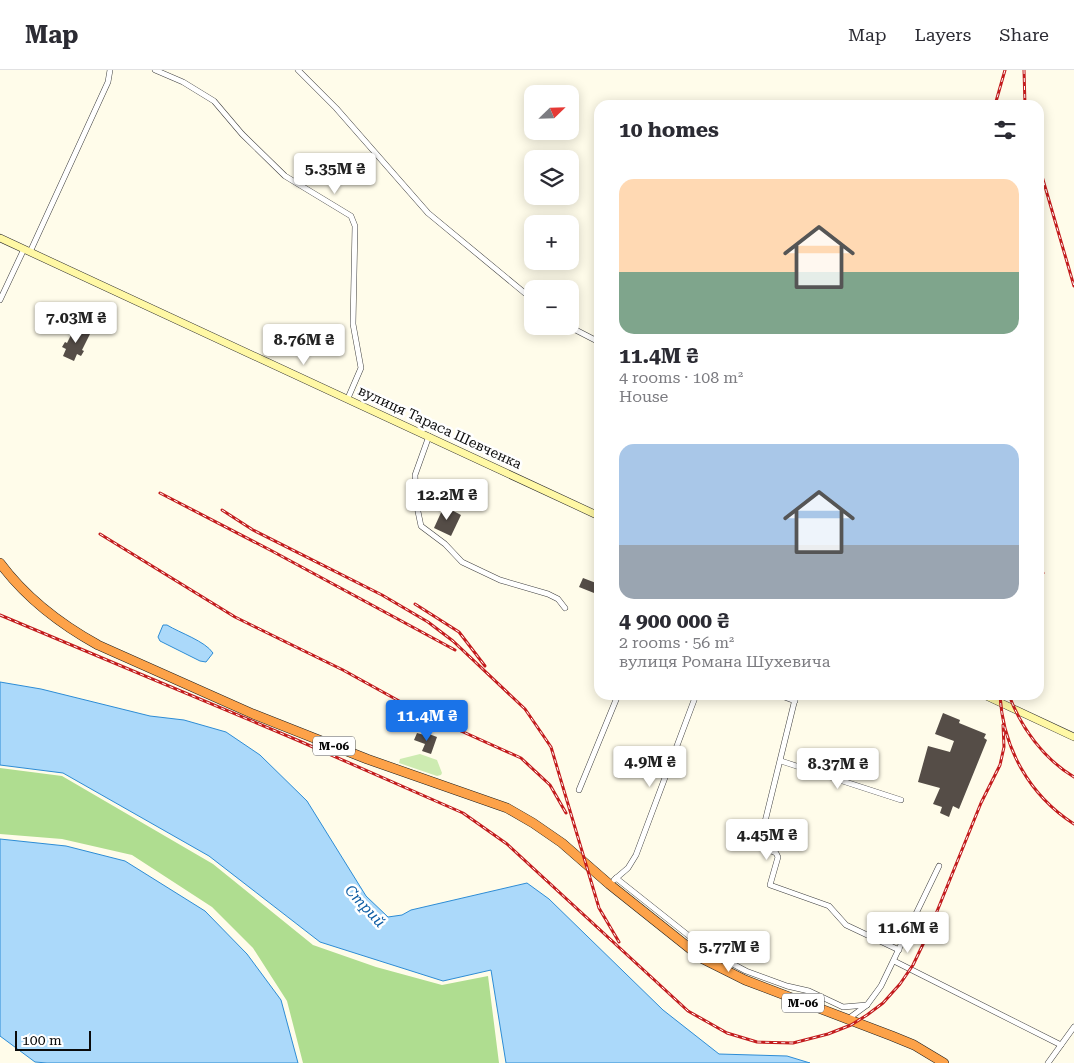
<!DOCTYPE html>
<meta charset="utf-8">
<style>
:root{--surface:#fff;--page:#f7f7f7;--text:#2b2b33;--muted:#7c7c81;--line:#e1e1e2;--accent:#1a73e8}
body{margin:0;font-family:"Roboto Serif",serif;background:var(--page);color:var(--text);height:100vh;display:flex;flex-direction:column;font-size:19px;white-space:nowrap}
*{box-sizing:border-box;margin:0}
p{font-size:16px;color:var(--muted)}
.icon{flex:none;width:28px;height:28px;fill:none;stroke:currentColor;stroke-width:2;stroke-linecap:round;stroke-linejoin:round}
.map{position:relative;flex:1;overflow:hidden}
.side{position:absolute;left:594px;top:30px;width:450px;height:600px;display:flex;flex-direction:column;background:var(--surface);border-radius:15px;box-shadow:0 2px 12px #0003}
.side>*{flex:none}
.needle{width:32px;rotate:67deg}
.buttons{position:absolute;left:524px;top:15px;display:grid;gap:10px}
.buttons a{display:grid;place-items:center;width:55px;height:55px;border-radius:10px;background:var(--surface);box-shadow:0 2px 12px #0003;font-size:25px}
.scale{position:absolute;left:15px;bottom:12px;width:76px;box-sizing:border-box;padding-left:5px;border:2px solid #0b0b0b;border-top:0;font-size:14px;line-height:18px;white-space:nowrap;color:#0b0b0b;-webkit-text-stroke:4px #fff;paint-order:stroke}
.price{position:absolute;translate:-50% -42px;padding:0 11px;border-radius:5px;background:#fff;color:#222;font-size:16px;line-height:32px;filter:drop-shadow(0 1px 2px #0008)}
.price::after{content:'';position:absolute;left:50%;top:30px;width:15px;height:11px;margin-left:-8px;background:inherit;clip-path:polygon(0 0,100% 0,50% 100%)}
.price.current{background:var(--accent);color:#fff}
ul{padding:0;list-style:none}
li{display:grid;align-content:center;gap:10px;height:265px;padding:0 25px}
li span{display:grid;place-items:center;height:155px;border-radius:15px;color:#555}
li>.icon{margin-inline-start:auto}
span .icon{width:90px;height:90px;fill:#fffc;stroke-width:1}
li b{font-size:21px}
h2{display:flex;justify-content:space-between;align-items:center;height:60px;padding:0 25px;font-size:21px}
header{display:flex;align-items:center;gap:30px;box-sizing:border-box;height:70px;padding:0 25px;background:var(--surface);border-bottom:1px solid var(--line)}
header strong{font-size:24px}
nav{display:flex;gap:28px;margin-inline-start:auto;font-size:18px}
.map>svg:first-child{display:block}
.green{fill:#cdebb1}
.forest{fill:#afdd90}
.water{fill:#abd9fa;stroke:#2d8cd5}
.building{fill:#554d47}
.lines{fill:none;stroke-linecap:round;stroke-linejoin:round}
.street-casing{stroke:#3e3e3e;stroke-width:6}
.secondary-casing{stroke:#2d2d2d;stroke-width:8}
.highway-casing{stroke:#1c1c1c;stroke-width:10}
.street{stroke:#fff;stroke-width:5}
.secondary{stroke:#fff8a5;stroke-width:7}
.highway{stroke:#fda249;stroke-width:9}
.rail-casing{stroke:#c31c1d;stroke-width:3}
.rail{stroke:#fff;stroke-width:1;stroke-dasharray:4;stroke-linecap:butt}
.labels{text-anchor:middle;stroke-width:5;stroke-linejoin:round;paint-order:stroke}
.shield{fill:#fff;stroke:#545454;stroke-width:1}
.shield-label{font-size:12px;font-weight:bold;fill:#0b0b0b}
.street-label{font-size:14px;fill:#0b0b0b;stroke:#fff}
.water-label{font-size:15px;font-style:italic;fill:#0e5da4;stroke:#fff}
</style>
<header>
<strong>Map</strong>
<nav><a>Map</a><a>Layers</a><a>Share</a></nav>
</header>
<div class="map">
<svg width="1074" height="993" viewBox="0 0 1074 993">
<rect width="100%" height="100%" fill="#fffcea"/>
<path class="green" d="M 420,684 L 437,690 L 442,703 L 441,705 L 437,706 L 399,693 L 400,689 Z"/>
<path class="forest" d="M 0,698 L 62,706 L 213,794 L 313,875 L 376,897 L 442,915 L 488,906 L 499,993 L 303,993 L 287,931 L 253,878 L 212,837 L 132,785 L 62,769 L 0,764 Z"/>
<g class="water">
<path d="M 163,555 L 167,555 C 180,563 205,571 213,583 L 206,592 L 200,591 L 160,571 L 158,567 Z"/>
<path d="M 0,612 L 41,619 L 150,646 L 184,650 L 226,662 L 260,685 L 307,731 L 366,826 L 388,847 L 402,845 L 411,840 L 527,813 L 549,829 L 663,940 L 719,984 L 787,986 L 810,993 L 506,993 L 491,900 L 443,911 L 320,872 L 209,786 L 63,703 L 0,695 Z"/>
<path d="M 0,769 L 66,776 L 125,791 L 205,841 L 247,884 L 281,930 L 298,993 L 47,993 L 35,992 L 0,966 Z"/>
</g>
<g class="building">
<path d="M 75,257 L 90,264 L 82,280 L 84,281 L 81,286 L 77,284 L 74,291 L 63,286 L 66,279 L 62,277 L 65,272 L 67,273 Z"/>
<path d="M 444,436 L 461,445 L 451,466 L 434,458 Z"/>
<path d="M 599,506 L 599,525 L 579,517 L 583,508 L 596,513 Z"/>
<path d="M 943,643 L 960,650 L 959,653 L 986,664 L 984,668 L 987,670 L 959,739 L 953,736 L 949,747 L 940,743 L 942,737 L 933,734 L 940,718 L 918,712 L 928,676 L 950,682 L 954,671 L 935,664 Z"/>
<path d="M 417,663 L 428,666 L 429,664 L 437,667 L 431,684 L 422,681 L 425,674 L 414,670 Z"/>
</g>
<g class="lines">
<defs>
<g id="street">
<path d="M 155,0 L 183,12 L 214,31 L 242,64 L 285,106 L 351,146 L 355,156 L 353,254 L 361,298 L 348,328"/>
<path d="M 298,0 L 336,38 L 428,143 L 532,229"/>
<path d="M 30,182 L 108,12 L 110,0"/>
<path d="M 0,230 L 24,179"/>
<path d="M 568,256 L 599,272"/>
<path d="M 429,366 L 415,405 L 416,432 L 421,456 L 445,474 L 462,492 L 500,510 L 548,524 L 558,529 L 565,538"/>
<path d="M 779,625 L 795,631"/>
<path d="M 796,625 L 759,776 L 776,783 L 778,787 L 770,815 L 829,836 L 846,855 L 899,880"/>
<path d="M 781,691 L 901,730"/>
<path d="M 579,720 L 618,625"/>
<path d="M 616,808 L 708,881 L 746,901 L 787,916 L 809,921 L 843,937 L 867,935"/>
<path d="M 614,810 L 628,798 L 636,785 L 696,625"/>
<path d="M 894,891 L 1061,975"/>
<path d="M 848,949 L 867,935 L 881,916 L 939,796"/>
<path d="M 1048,993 L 1074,957"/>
</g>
<g id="secondary">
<path d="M 0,168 L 599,446"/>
<path d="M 984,625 L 1074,667"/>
</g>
<path id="highway" d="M 0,493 C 26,528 60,554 98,575 L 253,644 L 367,689 L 507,738 L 533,753 L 562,773 L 609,814 L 703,889 L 745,910 L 892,966 L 914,975 L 944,993"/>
</defs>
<use href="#street" class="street-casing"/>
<use href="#secondary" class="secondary-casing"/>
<use href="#highway" class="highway-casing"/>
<use href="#street" class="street"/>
<use href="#secondary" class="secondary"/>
<use href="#highway" class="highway"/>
<defs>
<g id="rail">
<path d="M 1024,0 L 1025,35"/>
<path d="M 995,35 L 1005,0"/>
<path d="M 1039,96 L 1074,216"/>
<path d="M 160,423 L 272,481 L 455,580"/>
<path d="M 222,440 L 253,460 L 382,525 L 428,552 L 453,571 L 525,639 L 551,677 L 599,838 L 619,872"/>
<path d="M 100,464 L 235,547 L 343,600 L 419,642 L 521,688 L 550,715 L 566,743"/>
<path d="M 1039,494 L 1043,503"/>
<path d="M 415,534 L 459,562 L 485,596"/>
<path d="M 0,545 L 297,670 L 463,743 L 507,774 L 688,941 L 727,963 L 757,972 L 793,973 L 828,964 L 851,955 L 867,945 L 883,933 L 900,914 L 913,895 L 927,866 L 981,733 L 1000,695 L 1004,677 L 1003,655"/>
<path d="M 1000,625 C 1003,678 1029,725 1074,754"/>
<path d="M 1009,625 C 1021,658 1044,689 1074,707"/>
</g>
</defs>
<use href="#rail" class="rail-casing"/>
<use href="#rail" class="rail"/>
</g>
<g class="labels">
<g class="shield">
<rect x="313" y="666.5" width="42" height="19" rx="4"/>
<rect x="782" y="923.5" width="42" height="19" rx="4"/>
</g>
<g class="shield-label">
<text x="334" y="680">М-06</text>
<text x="803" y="937">М-06</text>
</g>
<g class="street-label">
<text transform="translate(440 357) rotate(25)" y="5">вулиця Тараса Шевченка</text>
</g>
<g class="water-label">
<text transform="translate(365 836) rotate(47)" y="5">Стрий</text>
</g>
</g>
</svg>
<div class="buttons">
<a><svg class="needle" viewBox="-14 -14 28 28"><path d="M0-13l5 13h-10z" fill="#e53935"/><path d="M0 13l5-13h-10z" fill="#7c7c81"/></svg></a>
<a><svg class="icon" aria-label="layers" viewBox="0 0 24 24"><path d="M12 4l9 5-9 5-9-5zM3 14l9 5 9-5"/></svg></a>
<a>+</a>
<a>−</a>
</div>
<div class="scale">100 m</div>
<b class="price" style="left:335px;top:125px">5.35M ₴</b>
<b class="price" style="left:76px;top:274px">7.03M ₴</b>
<b class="price" style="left:304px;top:296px">8.76M ₴</b>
<b class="price" style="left:447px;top:451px">12.2M ₴</b>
<b class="price current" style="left:427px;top:672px">11.4M ₴</b>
<b class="price" style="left:650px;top:718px">4.9M ₴</b>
<b class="price" style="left:838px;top:720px">8.37M ₴</b>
<b class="price" style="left:767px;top:791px">4.45M ₴</b>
<b class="price" style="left:908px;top:884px">11.6M ₴</b>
<b class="price" style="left:729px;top:903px">5.77M ₴</b>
<section class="side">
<h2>10 homes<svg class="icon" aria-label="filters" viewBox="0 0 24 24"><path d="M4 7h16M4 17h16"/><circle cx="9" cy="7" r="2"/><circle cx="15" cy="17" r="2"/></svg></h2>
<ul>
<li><span style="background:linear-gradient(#ffd9b3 60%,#7fa58c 0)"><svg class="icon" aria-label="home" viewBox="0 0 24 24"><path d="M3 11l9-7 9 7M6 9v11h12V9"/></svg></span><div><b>11.4M ₴</b><p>4 rooms · 108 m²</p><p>House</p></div></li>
<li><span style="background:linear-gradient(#a9c7e8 65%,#9aa5b1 0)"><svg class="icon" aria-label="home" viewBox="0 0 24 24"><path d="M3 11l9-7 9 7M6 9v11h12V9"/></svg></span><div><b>4 900 000 ₴</b><p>2 rooms · 56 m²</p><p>вулиця Романа Шухевича</p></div></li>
</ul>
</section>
</div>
